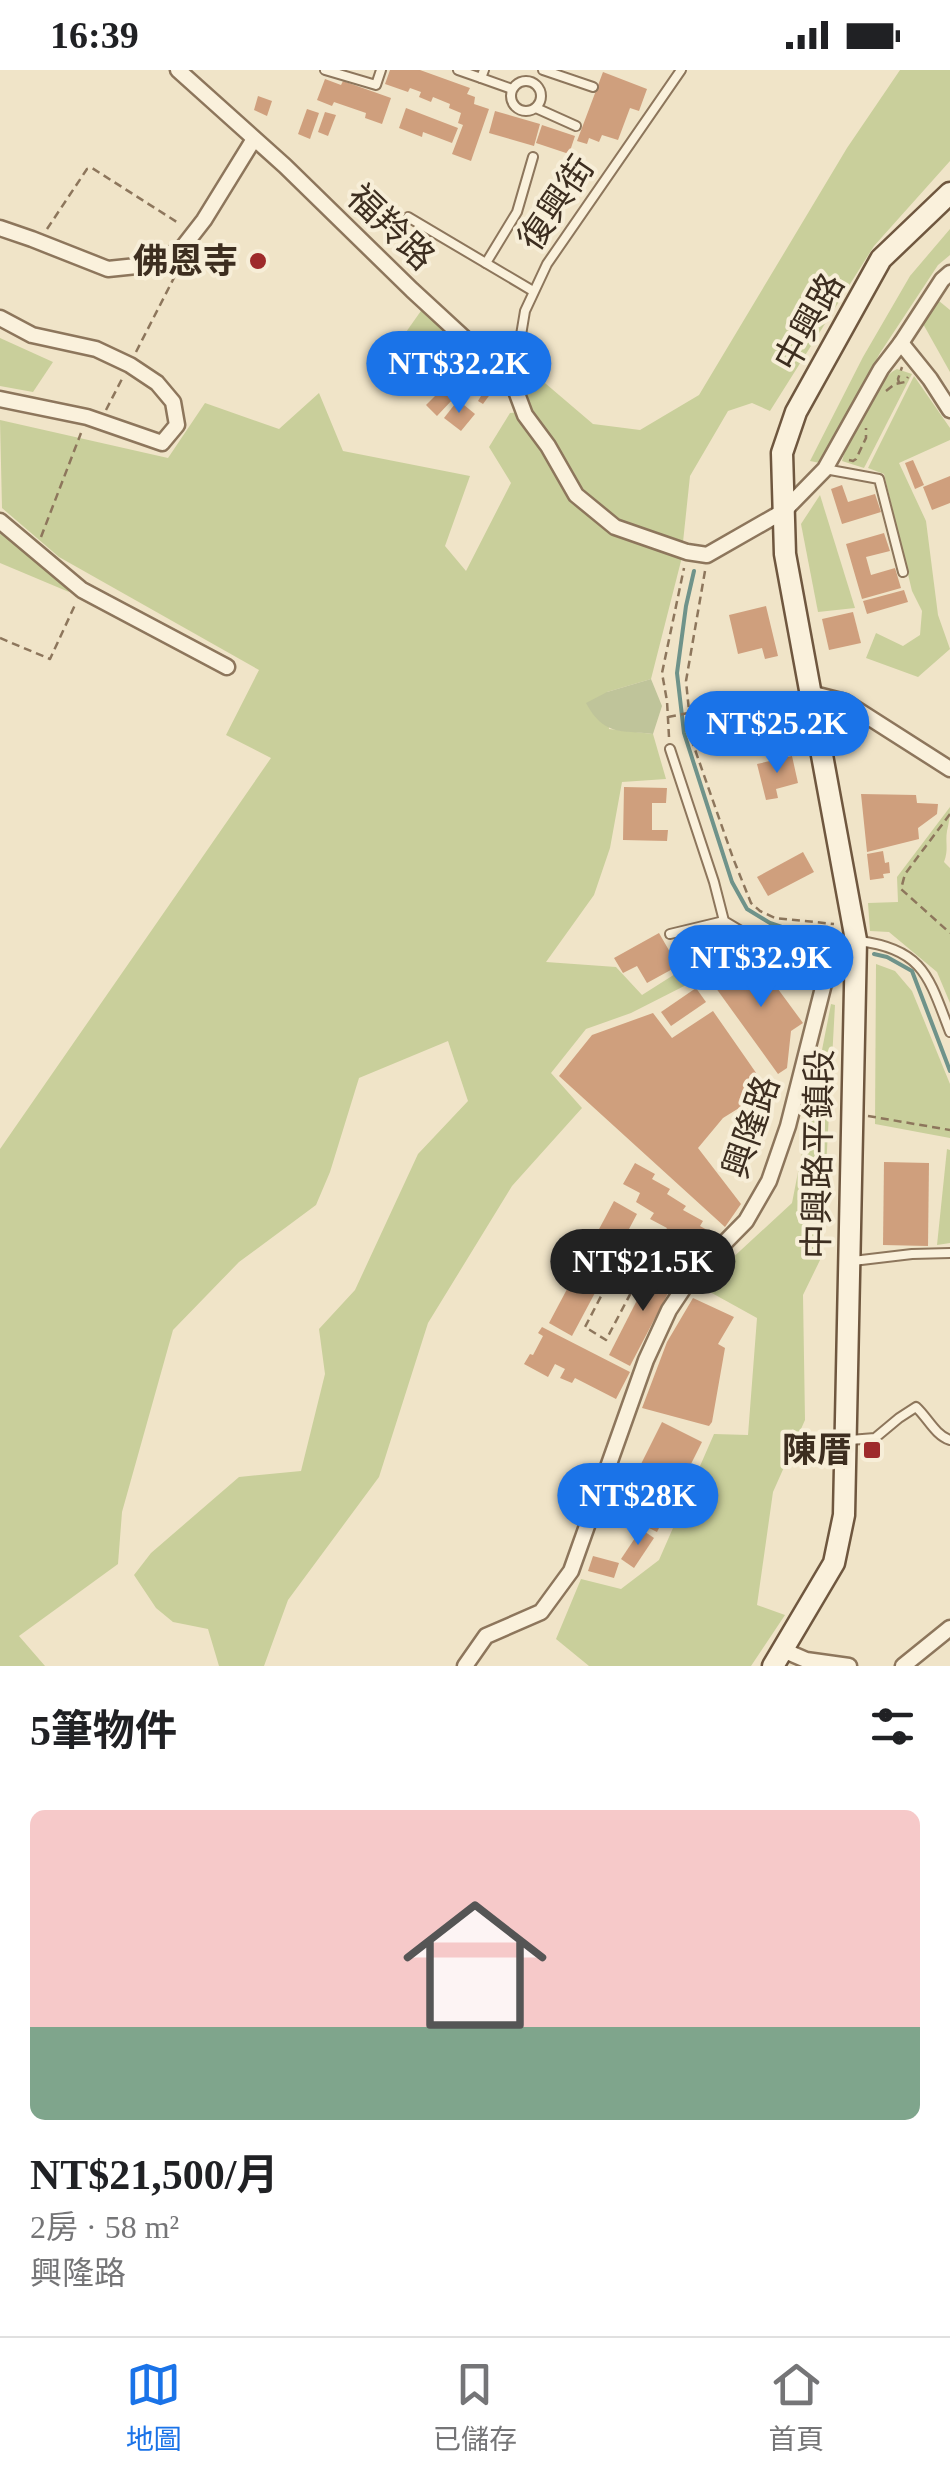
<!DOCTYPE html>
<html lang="zh-TW">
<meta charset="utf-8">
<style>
:root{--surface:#fff;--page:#f2f2f2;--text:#202124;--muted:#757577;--line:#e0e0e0;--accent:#1a73e8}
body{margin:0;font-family:"Times New Roman","Noto Sans TC",serif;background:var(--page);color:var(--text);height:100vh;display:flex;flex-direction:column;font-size:38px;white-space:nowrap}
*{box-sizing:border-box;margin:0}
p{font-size:32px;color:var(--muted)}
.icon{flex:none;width:55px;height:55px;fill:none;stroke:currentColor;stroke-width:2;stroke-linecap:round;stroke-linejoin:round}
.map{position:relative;height:1596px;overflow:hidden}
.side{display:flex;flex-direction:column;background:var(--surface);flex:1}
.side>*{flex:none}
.price{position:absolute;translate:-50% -85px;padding:0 22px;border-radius:35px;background:var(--accent);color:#fff;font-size:32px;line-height:65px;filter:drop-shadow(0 2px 5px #0008)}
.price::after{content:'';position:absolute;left:50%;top:60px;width:30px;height:22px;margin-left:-15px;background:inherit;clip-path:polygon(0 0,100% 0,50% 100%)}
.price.active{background:#222;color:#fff}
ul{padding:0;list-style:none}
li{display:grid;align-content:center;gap:20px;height:530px;padding:0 30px}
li+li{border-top:2px solid var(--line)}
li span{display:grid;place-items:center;height:310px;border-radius:15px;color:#555}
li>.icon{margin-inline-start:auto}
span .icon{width:180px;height:180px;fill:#fffc;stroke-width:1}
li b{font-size:42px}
h2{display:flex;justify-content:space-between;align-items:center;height:120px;padding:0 30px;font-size:42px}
.status{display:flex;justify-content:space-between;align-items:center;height:70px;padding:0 50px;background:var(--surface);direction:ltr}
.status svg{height:28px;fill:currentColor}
.dock{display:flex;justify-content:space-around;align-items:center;height:140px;border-top:2px solid var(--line);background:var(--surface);font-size:28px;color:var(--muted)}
.dock a{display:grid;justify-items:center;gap:5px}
.dock .active{color:var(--accent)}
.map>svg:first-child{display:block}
.green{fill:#c9cf9b}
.cemetery{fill:#bfc49a}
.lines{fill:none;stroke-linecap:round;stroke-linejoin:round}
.stream{stroke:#6f938a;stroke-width:4}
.building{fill:#cf9f7d}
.lane-casing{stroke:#8d765c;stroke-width:12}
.street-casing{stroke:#8d765c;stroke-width:19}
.secondary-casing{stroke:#6f573f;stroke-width:25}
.path{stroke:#8d765c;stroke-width:2.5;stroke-dasharray:8 5;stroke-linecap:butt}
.lane{stroke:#faf1dc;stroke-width:8}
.street{stroke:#faf1dc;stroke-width:14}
.secondary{stroke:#faf1dc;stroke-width:20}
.poi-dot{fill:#9e2a2b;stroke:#f7eed8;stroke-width:4}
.labels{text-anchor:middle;stroke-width:8;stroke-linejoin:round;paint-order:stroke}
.street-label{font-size:35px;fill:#3d2e20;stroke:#f7eed8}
.poi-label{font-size:35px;font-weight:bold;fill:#3d2e20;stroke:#f7eed8;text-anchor:end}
</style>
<div class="status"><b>16:39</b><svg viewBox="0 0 49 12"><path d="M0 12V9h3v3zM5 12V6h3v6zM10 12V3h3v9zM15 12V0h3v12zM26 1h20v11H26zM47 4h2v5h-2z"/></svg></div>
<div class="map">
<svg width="950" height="1596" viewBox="0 0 950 1596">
<rect width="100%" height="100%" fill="#f0e4c8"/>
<g class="green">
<path d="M 900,0 L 950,0 L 950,91 L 874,176 L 770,341 L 752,333 L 728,341 L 690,406 L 681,491 L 651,609 L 607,622 L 609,659 L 653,664 L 666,709 L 622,712 L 610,778 L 594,825 L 546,892 L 616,897 L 642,925 L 683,899 L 678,880 L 728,863 L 748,875 L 698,909 L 631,943 L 586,959 L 551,1003 L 582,1038 L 512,1116 L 428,1253 L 379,1407 L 288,1530 L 264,1596 L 219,1596 L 208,1559 L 173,1552 L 156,1538 L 134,1505 L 151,1483 L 239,1407 L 301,1401 L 325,1304 L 319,1259 L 355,1220 L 418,1084 L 468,1031 L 448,971 L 359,1008 L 330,1102 L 316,1135 L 239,1192 L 173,1260 L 122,1442 L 118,1494 L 19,1566 L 45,1596 L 0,1596 L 0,1079 L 271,688 L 226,665 L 259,600 L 59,487 L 2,438 L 0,350 L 168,388 L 205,333 L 279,359 L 319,323 L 343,381 L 470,406 L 445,476 L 466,501 L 511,413 L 489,377 L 510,343 L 532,341 L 523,311 L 525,296 L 593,354 L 640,360 L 699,325 L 847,78 Z"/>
<path d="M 950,159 L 950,185 L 938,195 L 880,283 L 820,393 L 810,391 L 863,287 L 910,206 Z"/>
<path d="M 939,231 L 950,240 L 950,302 L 922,252 Z"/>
<path d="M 423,238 L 460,272 L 407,313 L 392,282 Z"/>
<path d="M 0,268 L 53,292 L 33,322 L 0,316 Z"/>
<path d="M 897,299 L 912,304 L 864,398 L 842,391 C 848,368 877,308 897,299 Z"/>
<path d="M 914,306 L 950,358 L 950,370 L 899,393 L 926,451 L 938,545 L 950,579 L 918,607 L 866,588 L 876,563 L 903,576 L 920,565 L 922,541 L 912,521 L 884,404 L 868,398 Z"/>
<path d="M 820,425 L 855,538 L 818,542 L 801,454 Z"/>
<path d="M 0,460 L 65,511 L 69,522 L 0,493 Z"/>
<path d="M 950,737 C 950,746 949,752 947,761 C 945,773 949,779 944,792 L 950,798 L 950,933 L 937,902 L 889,862 L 870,861 L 868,833 L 898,832 L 897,807 Z"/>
<path d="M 876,894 L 895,901 L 912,921 L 950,1014 L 950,1068 L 875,1054 Z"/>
<path d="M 831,934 L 835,935 L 821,1188 L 803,1225 L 805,1350 L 773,1422 L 757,1535 L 785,1545 L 751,1596 L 589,1596 L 556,1569 L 581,1509 L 621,1519 L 659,1490 L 714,1364 L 748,1365 L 757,1248 L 701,1217 L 792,1133 Z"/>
<path d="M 947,1079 L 950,1080 L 950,1173 L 937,1175 Z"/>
</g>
<path class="cemetery" d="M 651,609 L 662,636 L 653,664 C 620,660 604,666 586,633 L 607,622 Z"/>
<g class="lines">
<g class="stream">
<path d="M 694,501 L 686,536 L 677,603 L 684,663 L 732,812 L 747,839 L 770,853 L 826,872"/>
<path d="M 874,884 L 887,887 L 912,901 L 950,1001"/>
</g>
</g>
<g class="building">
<path d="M 390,0 L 420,0 L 470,18 L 467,24 L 475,27 L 474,34 L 489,39 L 471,91 L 452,84 L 463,55 L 458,53 L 461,43 L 449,38 L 450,34 L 433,27 L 431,32 L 419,27 L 421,22 L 410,18 L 408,22 L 385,14 Z"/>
<path d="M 603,2 L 647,19 L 639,41 L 630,38 L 618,70 L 602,65 L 599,72 L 589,68 L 587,74 L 577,71 Z"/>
<path d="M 325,9 L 341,15 L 343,11 L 391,28 L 382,54 L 365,48 L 366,43 L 334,32 L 332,36 L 317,30 Z"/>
<path d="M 258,26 L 272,31 L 267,46 L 254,40 Z"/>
<path d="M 406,38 L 458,58 L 452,73 L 423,62 L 422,67 L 399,58 Z"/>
<path d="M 307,39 L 319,43 L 310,69 L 298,64 Z"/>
<path d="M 495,41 L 540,54 L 534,76 L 489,63 Z"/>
<path d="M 325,42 L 336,45 L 328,66 L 318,62 Z"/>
<path d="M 542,55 L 575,66 L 569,84 L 536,73 Z"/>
<path d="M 473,288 L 483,298 L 480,300 L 497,315 L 483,334 L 478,331 L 484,321 L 471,310 L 437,346 L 426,335 Z"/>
<path d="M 458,330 L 475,344 L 461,361 L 444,348 Z"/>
<path d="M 913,390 L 924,415 L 915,419 L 905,393 Z"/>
<path d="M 950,406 L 950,433 L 932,440 L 923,417 Z"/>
<path d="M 842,415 L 848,432 L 875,424 L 881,442 L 842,454 L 831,419 Z"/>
<path d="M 884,463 L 890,481 L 866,487 L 871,505 L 895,498 L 901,518 L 862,529 L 846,474 Z"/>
<path d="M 904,520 L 908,532 L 867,544 L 863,531 Z"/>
<path d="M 766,536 L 778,586 L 765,589 L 762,578 L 738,584 L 729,545 Z"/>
<path d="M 853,542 L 861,573 L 829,580 L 822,549 Z"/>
<path d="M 782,626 L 789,672 L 745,678 L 738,633 Z"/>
<path d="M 792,686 L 798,713 L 776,719 L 778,728 L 766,730 L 757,694 Z"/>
<path d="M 624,717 L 667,718 L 666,733 L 652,733 L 652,760 L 668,760 L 667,771 L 623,770 Z"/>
<path d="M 861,724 L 916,725 L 917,733 L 938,734 L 937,744 L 918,758 L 919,769 L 867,782 Z"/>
<path d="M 883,781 L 885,793 L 889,792 L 890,803 L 883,804 L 884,808 L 870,810 L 867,784 Z"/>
<path d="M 803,782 L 814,802 L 768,826 L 757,807 Z"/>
<path d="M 659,863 L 678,896 L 647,913 L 637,896 L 623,903 L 614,888 Z"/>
<path d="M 753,885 L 803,953 L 791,961 L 787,998 L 778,1004 L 713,914 Z"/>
<path d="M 696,918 L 706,932 L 671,956 L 661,942 Z"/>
<path d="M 713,941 L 768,1020 L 723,1048 L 698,1078 L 741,1134 L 725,1157 L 559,1006 L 592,965 L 653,943 L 672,968 Z"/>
<path d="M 884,1092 L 929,1093 L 928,1176 L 883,1175 Z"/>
<path d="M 635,1093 L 655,1104 L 652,1109 L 670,1119 L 667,1124 L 686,1136 L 683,1140 L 703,1151 L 700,1156 L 716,1165 L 694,1188 L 681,1180 L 683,1176 L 663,1165 L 667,1158 L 650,1149 L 654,1143 L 636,1132 L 640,1123 L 623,1114 Z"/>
<path d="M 614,1131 L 637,1144 L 572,1266 L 549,1253 Z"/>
<path d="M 656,1193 L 678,1204 L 630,1296 L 609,1285 Z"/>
<path d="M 693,1228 L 734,1247 L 718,1274 L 725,1278 L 712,1352 L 709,1356 L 642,1338 L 667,1272 Z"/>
<path d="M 542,1257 L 630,1302 L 616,1329 L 575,1308 L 572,1313 L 560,1308 L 565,1299 L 555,1294 L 548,1307 L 524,1294 L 530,1284 L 533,1285 L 543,1266 L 538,1263 Z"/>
<path d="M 662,1352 L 702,1372 L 657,1462 L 617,1442 Z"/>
<path d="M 641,1459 L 654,1468 L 634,1498 L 621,1489 Z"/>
<path d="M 593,1486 L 619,1493 L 614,1508 L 588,1501 Z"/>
</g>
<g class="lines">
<defs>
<g id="lane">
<path d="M 325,0 L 376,15 L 381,0"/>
<path d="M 458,0 L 481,8 L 484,0"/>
<path d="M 543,0 L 593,17"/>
<path d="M 481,8 L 512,19"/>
<circle cx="526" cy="26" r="15"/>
<path d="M 536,38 L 576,56"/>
<path d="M 408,147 L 533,221"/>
<path d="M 486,193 L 517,142 L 533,87"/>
<path d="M 513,313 L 525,241 L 547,194 L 681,0"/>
<path d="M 825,399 L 879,409 L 903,502"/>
<path d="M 670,679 L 714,812 L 724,851 L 768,877 L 829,894"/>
<path d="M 670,864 L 724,851"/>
<path d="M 859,871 C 924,879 929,908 950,962"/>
<path d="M 853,1191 L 912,1184 L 950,1183"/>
<path d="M 850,1370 L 875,1368 L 899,1348 L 916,1337 C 928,1348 935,1365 950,1370"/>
</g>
<g id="street">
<path d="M 178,0 L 285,96 L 412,220 L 513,313 L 525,345 L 548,376 L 576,425 L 615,457 L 687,482 L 707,485 L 784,441 L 825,399 L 881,299 L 901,273 L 942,210 L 950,203"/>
<path d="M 0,158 L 32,169 L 108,199 L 156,194 L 183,177 L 204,150 L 254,69"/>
<path d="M 0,248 L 32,265 L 96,279 L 130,295 L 157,313 L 173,332 L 177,355 L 162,373 L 87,347 L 0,329"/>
<path d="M 901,273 L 930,309 L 950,340"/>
<path d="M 0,451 L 82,520 L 227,597"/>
<path d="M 810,623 L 845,632 L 950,699"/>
<path d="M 783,1580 L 806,1590 L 849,1596"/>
<path d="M 465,1596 L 486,1566 L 541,1542 L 571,1501 L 646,1290 L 669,1240 L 691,1207 L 746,1151 L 769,1111 L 788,1056 L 829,894 L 856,870"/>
<path d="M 903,1596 L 950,1558"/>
</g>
<path id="secondary" d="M 773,1596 L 834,1493 L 844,1445 L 856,870 L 785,484 L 782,383 L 796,342 L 881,189 L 950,123"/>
</defs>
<use href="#lane" class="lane-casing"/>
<use href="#street" class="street-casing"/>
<use href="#secondary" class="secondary-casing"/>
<g class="path">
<path d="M 47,159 L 87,99 L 92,98 L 180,154"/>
<path d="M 136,282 L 180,196"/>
<path d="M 899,313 L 898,309 L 902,297"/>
<path d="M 886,321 L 895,314 L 905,312 L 908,307"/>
<path d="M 106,340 L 123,307"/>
<path d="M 849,390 L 853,391 L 856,389 L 866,368 L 866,358"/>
<path d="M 41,467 L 81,363"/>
<path d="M 705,501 L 686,611 L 692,671 L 733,788 L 751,833 L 760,841 L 775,848 L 834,854"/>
<path d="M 0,568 L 50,589 L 75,535"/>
<path d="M 668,647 L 688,643"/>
<path d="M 669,667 L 667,631 L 662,603 L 684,498"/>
<path d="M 950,744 L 905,804 L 901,819 L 950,863"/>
<path d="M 868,1046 L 950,1060"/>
<path d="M 655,1177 L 606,1270 L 585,1257 L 633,1165 L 666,1183 L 681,1195"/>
</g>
<use href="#lane" class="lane"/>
<use href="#street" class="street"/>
<use href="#secondary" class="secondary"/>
</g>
<g class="poi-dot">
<circle cx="258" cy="191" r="10"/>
<rect x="862" y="1370" width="20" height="20" rx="5"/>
</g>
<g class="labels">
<g class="street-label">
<text transform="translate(556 133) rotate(-56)" y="12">復興街</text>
<text transform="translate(391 157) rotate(44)" y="12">福羚路</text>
<text transform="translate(809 252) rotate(-61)" y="12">中興路</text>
<text transform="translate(751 1057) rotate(-71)" y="12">興隆路</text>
<text transform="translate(818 1084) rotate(-89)" y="12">中興路平鎮段</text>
</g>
<g class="poi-label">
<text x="238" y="203">佛恩寺</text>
<text x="852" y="1392">陳厝</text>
</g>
</g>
</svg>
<b class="price" style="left:459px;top:346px">NT$32.2K</b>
<b class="price" style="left:777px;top:706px">NT$25.2K</b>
<b class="price" style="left:761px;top:940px">NT$32.9K</b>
<b class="price active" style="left:643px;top:1244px">NT$21.5K</b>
<b class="price" style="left:638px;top:1478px">NT$28K</b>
</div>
<section class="side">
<h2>5筆物件<svg class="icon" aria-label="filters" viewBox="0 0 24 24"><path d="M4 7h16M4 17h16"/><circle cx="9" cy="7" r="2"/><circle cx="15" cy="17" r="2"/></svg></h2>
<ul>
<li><span style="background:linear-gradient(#f6c9c9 70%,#7fa58c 0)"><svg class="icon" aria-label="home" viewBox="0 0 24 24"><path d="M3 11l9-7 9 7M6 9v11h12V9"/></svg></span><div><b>NT$21,500/月</b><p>2房 · 58 m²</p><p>興隆路</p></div></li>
</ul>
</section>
<nav class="dock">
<a class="active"><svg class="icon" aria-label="map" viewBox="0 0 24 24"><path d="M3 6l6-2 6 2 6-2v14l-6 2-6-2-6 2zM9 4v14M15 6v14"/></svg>地圖</a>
<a><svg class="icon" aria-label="saved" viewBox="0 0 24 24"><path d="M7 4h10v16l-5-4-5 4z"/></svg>已儲存</a>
<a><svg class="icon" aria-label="home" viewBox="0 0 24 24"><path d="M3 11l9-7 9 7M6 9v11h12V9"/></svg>首頁</a>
</nav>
